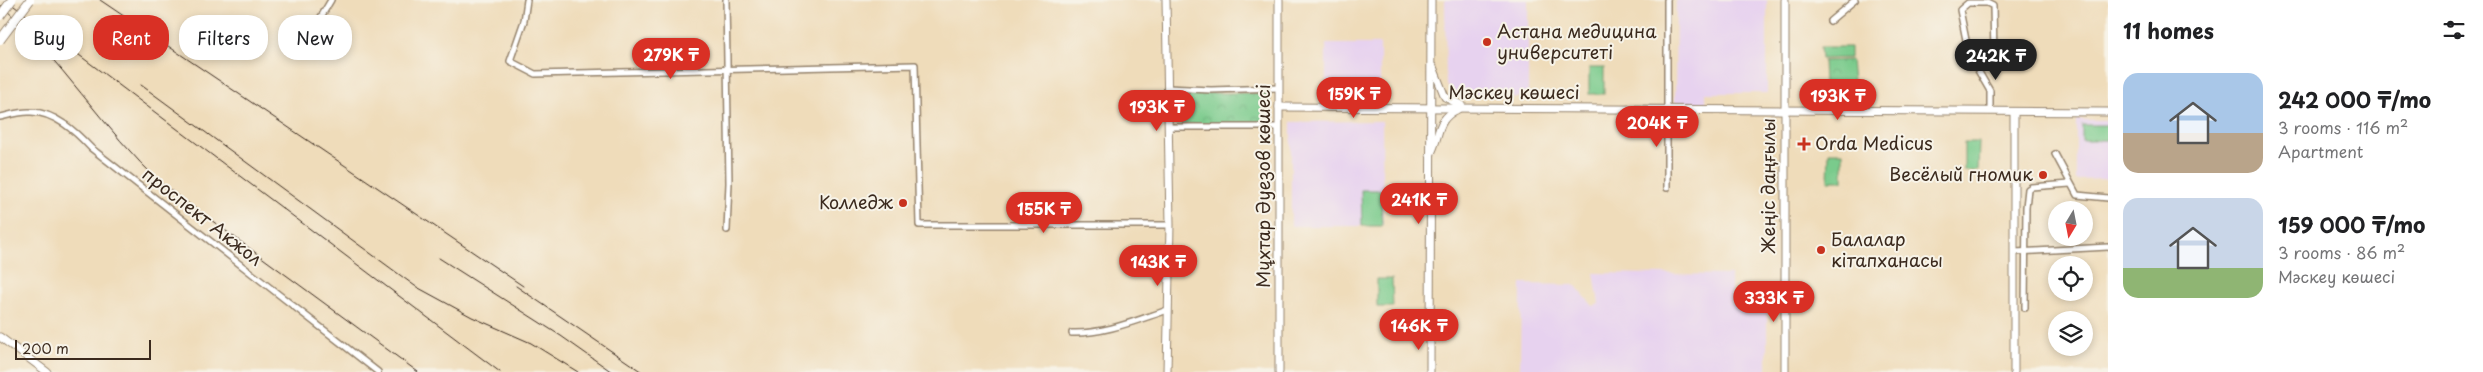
<!DOCTYPE html>
<meta charset="utf-8">
<style>
:root{--surface:#fff;--page:#f2f2f2;--text:#202124;--muted:#757577;--accent:#d93025}
body{margin:0;font-family:"Playpen Sans",sans-serif;background:var(--page);color:var(--text);height:100vh;display:flex;flex-direction:column;font-size:19px;white-space:nowrap}
*{box-sizing:border-box;margin:0}
p{font-size:16px;color:var(--muted)}
.icon{flex:none;width:28px;height:28px;fill:none;stroke:currentColor;stroke-width:2;stroke-linecap:round;stroke-linejoin:round}
.map{position:relative;flex:1;overflow:hidden}
.drawer{display:flex;flex-direction:column;background:var(--surface);width:375px}
.drawer>*{flex:none}
.banner{position:absolute;left:15px;top:15px;width:475px;height:45px;display:flex;gap:10px}
.needle{width:32px;rotate:190deg}
.tools{position:absolute;left:2048px;top:201px;display:grid;gap:10px}
.tools a{display:grid;place-items:center;width:45px;height:45px;border-radius:50%;background:var(--surface);box-shadow:0 2px 8px #0003;font-size:25px}
.scale{position:absolute;left:15px;bottom:12px;width:136px;box-sizing:border-box;padding-left:5px;border:2px solid #3b2a1e;border-top:0;font-size:14px;line-height:18px;white-space:nowrap;color:#3b2a1e;-webkit-text-stroke:4px #f7f3e8;paint-order:stroke}
.price{position:absolute;translate:-50% -42px;padding:0 11px;border-radius:18px;background:var(--accent);color:#fff;font-size:16px;line-height:32px;filter:drop-shadow(0 1px 2px #0008)}
.price::after{content:'';position:absolute;left:50%;top:30px;width:15px;height:11px;margin-left:-8px;background:inherit;clip-path:polygon(0 0,100% 0,50% 100%)}
.price.current{background:#222;color:#fff}
ul{padding:0;list-style:none}
li{display:flex;align-items:center;gap:15px;height:125px;padding:0 15px}
li span{display:grid;place-items:center;flex:none;width:140px;height:100px;border-radius:15px;color:#555}
li>.icon{margin-inline-start:auto}
span .icon{width:60px;height:60px;fill:#fffc;stroke-width:1}
li b{font-size:21px}
h2{display:flex;justify-content:space-between;align-items:center;height:60px;padding:0 15px;font-size:21px}
.chip{padding:0 18px;border-radius:20px;background:var(--surface);box-shadow:0 2px 8px #0003;font-size:18px;line-height:45px}
.chip.current{background:var(--accent);color:#fff}
main{display:flex;flex:1;min-height:0}
.map>svg:first-child{display:block}
.built{fill:#e7d2ef}
.grass{fill:#7acb8c;stroke:#5a7a55}
.park{fill:url(#park-crowns);stroke:#5a7a55}
.lines{fill:none;stroke-linecap:round;stroke-linejoin:round}
.street-casing{stroke:#95836c;stroke-width:8}
.secondary-casing{stroke:#95836c;stroke-width:9}
.street{stroke:#fff;stroke-width:5}
.secondary{stroke:#fff;stroke-width:7}
.rail{stroke:#3b2a1e;stroke-width:1}
.primary-bridge-casing{stroke:#95836c;stroke-width:10;stroke-linecap:butt}
.primary-bridge{stroke:#fff;stroke-width:8}
.poi-dot{fill:#c8321e;stroke:#f7f3e8;stroke-width:2}
.labels{text-anchor:middle;stroke-width:4;stroke-linejoin:round;paint-order:stroke}
.poi-label{font-size:18px;fill:#3b2a1e;stroke:#f7f3e8;text-anchor:start}
.street-label{font-size:18px;fill:#3b2a1e;stroke:#f7f3e8}
</style>
<main>
<div class="map">
<svg width="2108" height="372" viewBox="0 0 2108 372">
<defs>
<pattern id="park-crowns" width="20" height="18" patternUnits="userSpaceOnUse" patternTransform="scale(1.25)"><rect width="20" height="18" fill="#7acb8c"/><path d="M2 6a3 3 0 1 1 6 0M12 15a3 3 0 1 1 6 0" fill="none" stroke="#6aae78"/></pattern>
</defs>
<rect width="100%" height="100%" fill="#f7f3e8"/>
<filter id="ink" filterUnits="userSpaceOnUse"><feTurbulence type="fractalNoise" baseFrequency=".02" numOctaves="2"/><feDisplacementMap in="SourceGraphic" scale="10" xChannelSelector="R" yChannelSelector="G"/><feConvolveMatrix kernelMatrix="1 2 1 2 8 2 1 2 1" color-interpolation-filters="sRGB"/></filter>
<filter id="wash" filterUnits="userSpaceOnUse"><feTurbulence type="fractalNoise" baseFrequency=".0096" numOctaves="4" result="noise"/><feDisplacementMap in="SourceGraphic" scale="20" xChannelSelector="R" yChannelSelector="G"/><feGaussianBlur stdDeviation="1.12" result="paint"/><feColorMatrix in="noise" values="0 0 0 0 0 0 0 0 0 0 0 0 0 0 0 0 0 1.4 0 .05"/><feComposite in="paint" operator="in"/></filter>
<g filter="url(#wash)">
<rect width="100%" height="100%" fill="#efdcba"/>
<g class="built">
<path d="M 1445,0 L 1528,0 L 1528,98 L 1457,95 L 1446,85 Z"/>
<path d="M 1676,0 L 1767,0 L 1767,93 L 1706,93 L 1706,103 L 1675,103 Z"/>
<rect x="1326" y="44" width="54" height="56"/>
<path d="M 2076,120 L 2108,120 L 2108,179 L 2076,180 Z"/>
<path d="M 1382,121 L 1383,226 L 1291,226 L 1291,122 Z"/>
<path d="M 1594,273 L 1731,275 L 1731,304 L 1767,305 L 1767,372 L 1520,372 L 1521,284 L 1575,285 L 1593,306 L 1599,304 Z"/>
</g>
<g class="grass">
<path d="M 1820,47 L 1850,47 L 1850,58 L 1821,59 Z"/>
<rect x="1589" y="68" width="15" height="26"/>
<rect x="2082" y="125" width="26" height="15"/>
<path d="M 1964,142 L 1979,142 L 1978,171 L 1964,171 Z"/>
<path d="M 1829,152 L 1843,152 L 1843,181 L 1828,181 Z"/>
<path d="M 1361,190 L 1381,190 L 1382,226 L 1362,226 Z"/>
<path d="M 1377,279 L 1392,279 L 1393,307 L 1377,307 Z"/>
</g>
<g class="park">
<path d="M 1851,60 L 1853,82 L 1824,83 L 1823,61 Z"/>
<path d="M 1175,93 L 1270,93 L 1270,125 L 1175,124 Z"/>
</g>
</g>
<g filter="url(#ink)">
<g class="lines">
<defs>
<g id="street">
<path d="M 527,0 L 524,21 L 510,61 L 535,74 L 915,65 L 919,225 L 1170,225"/>
<path d="M 726,0 L 729,183 L 727,230"/>
<path d="M 1830,21 L 1855,0"/>
<path d="M 302,49 L 331,0"/>
<path d="M 1972,59 L 1990,59 L 1994,55 L 1993,6 L 1987,3 L 1968,3 L 1960,10 L 1969,55 L 1990,91 L 1990,111"/>
<path d="M 1167,88 L 1211,90 L 1278,88"/>
<path d="M 0,117 C 10,115 21,111 31,112 C 55,112 76,132 91,148 L 378,372"/>
<path d="M 1168,127 L 1279,127"/>
<path d="M 2055,154 L 2077,195 L 2108,198"/>
<path d="M 1667,188 L 1667,0"/>
<path d="M 2015,252 L 2108,247"/>
<path d="M 2025,308 L 2026,207 L 2028,189 L 2031,187 L 2070,184"/>
<path d="M 1072,333 C 1105,334 1137,320 1168,310"/>
</g>
<g id="secondary">
<path d="M 1166,0 L 1170,225 L 1167,372"/>
<path d="M 1279,0 L 1279,372"/>
<path d="M 1433,67 L 1445,97 L 1461,105"/>
<path d="M 1279,107 L 2108,112"/>
<path d="M 2014,113 L 2014,372"/>
<path d="M 1430,155 C 1441,135 1435,120 1458,109"/>
<path d="M 0,337 L 47,372"/>
<path d="M 1430,372 L 1431,0"/>
<path d="M 1785,372 L 1785,0"/>
</g>
</defs>
<use href="#street" class="street-casing"/>
<use href="#secondary" class="secondary-casing"/>
<use href="#street" class="street"/>
<use href="#secondary" class="secondary"/>
<g class="rail">
<path d="M 6,0 L 500,372"/>
<path d="M 100,0 L 523,286"/>
<path d="M 0,4 C 60,58 103,129 162,184 L 418,372"/>
<path d="M 141,85 L 415,286 L 472,317 L 531,343 L 578,372"/>
<path d="M 439,258 L 561,336 L 612,372"/>
<path d="M 516,286 L 642,372"/>
</g>
<defs>
<g id="primary-bridge">
<path d="M 0,16 L 12,0"/>
<path d="M 0,40 L 30,0"/>
</g>
</defs>
<use href="#primary-bridge" class="primary-bridge-casing"/>
<use href="#primary-bridge" class="primary-bridge"/>
</g>
</g>
<g class="poi-dot">
<circle cx="1487" cy="42" r="5"/>
<path d="M1801.5 136.5h5v5h5v5h-5v5h-5v-5h-5v-5h5z"/>
<circle cx="2043" cy="175" r="5"/>
<circle cx="903" cy="203" r="5"/>
<circle cx="1821" cy="250" r="5"/>
</g>
<g class="labels">
<g class="poi-label">
<text x="1497" y="38">Астана медицина<tspan x="1497" dy="21">университеті</tspan></text>
<text x="1815" y="150">Orda Medicus</text>
<text x="2033" y="181" text-anchor="end">Весёлый гномик</text>
<text x="893" y="209" text-anchor="end">Колледж</text>
<text x="1831" y="246">Балалар<tspan x="1831" dy="21">кітапханасы</tspan></text>
</g>
<g class="street-label">
<text x="1514" y="99">Мәскеу көшесі</text>
<text transform="translate(1264 186) rotate(-90)" y="6">Мұхтар Әуезов көшесі</text>
<text transform="translate(1769 186) rotate(-90)" y="6">Жеңіс даңғылы</text>
<text transform="translate(202 217) rotate(38)" y="6">проспект Акжол</text>
</g>
</g>
</svg>
<div class="tools">
<a><svg class="needle" viewBox="-14 -14 28 28"><path d="M0-13l5 13h-10z" fill="#e53935"/><path d="M0 13l5-13h-10z" fill="#757577"/></svg></a>
<a><svg class="icon" aria-label="locate" viewBox="0 0 24 24"><circle cx="12" cy="12" r="6"/><path d="M12 2v4M12 18v4M2 12h4M18 12h4"/></svg></a>
<a><svg class="icon" aria-label="layers" viewBox="0 0 24 24"><path d="M12 4l9 5-9 5-9-5zM3 14l9 5 9-5"/></svg></a>
</div>
<div class="scale">200 m</div>
<b class="price" style="left:671px;top:80px">279K ₸</b>
<b class="price current" style="left:1996px;top:81px">242K ₸</b>
<b class="price" style="left:1354px;top:119px">159K ₸</b>
<b class="price" style="left:1838px;top:121px">193K ₸</b>
<b class="price" style="left:1157px;top:132px">193K ₸</b>
<b class="price" style="left:1657px;top:148px">204K ₸</b>
<b class="price" style="left:1419px;top:225px">241K ₸</b>
<b class="price" style="left:1044px;top:234px">155K ₸</b>
<b class="price" style="left:1158px;top:287px">143K ₸</b>
<b class="price" style="left:1774px;top:323px">333K ₸</b>
<b class="price" style="left:1419px;top:351px">146K ₸</b>
<div class="banner">
<a class="chip">Buy</a>
<a class="chip current">Rent</a>
<a class="chip">Filters</a>
<a class="chip">New</a>
</div>
</div>
<section class="drawer">
<h2>11 homes<svg class="icon" aria-label="filters" viewBox="0 0 24 24"><path d="M4 7h16M4 17h16"/><circle cx="9" cy="7" r="2"/><circle cx="15" cy="17" r="2"/></svg></h2>
<ul>
<li><span style="background:linear-gradient(#a9c7e8 60%,#b9a48a 0)"><svg class="icon" aria-label="home" viewBox="0 0 24 24"><path d="M3 11l9-7 9 7M6 9v11h12V9"/></svg></span><div><b>242 000 ₸/mo</b><p>3 rooms · 116 m²</p><p>Apartment</p></div></li>
<li><span style="background:linear-gradient(#c9d6e8 70%,#8fb573 0)"><svg class="icon" aria-label="home" viewBox="0 0 24 24"><path d="M3 11l9-7 9 7M6 9v11h12V9"/></svg></span><div><b>159 000 ₸/mo</b><p>3 rooms · 86 m²</p><p>Мәскеу көшесі</p></div></li>
</ul>
</section>
</main>
